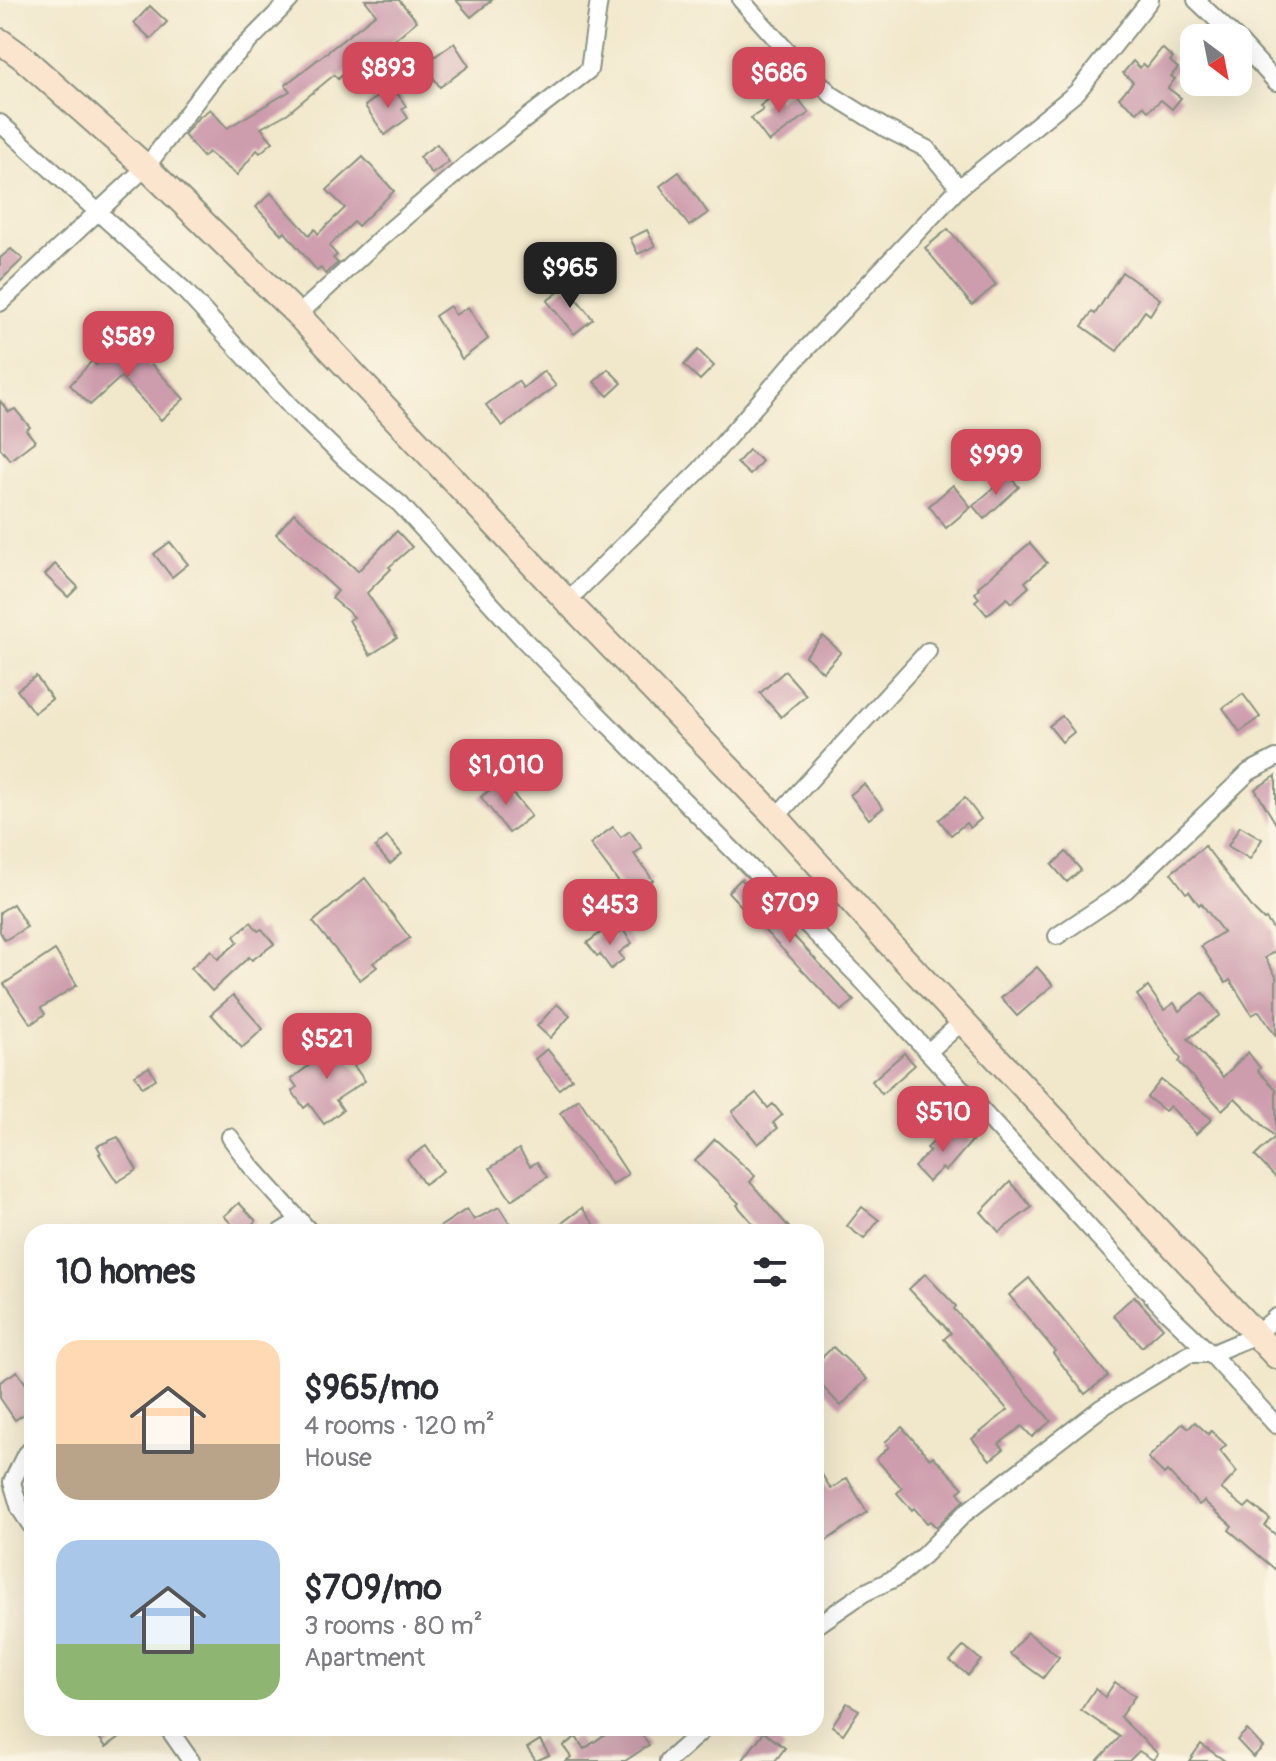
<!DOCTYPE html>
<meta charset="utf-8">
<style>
:root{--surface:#fff;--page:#f2f2f3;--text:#2b2b33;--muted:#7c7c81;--accent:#d1495b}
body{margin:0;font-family:Pangolin,sans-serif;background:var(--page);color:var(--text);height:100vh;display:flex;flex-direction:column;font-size:30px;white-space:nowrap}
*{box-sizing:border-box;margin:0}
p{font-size:26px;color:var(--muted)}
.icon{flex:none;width:44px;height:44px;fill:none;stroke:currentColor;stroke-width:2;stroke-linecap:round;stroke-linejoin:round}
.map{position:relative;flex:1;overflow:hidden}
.details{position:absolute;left:24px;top:1224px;width:800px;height:512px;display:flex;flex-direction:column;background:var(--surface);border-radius:24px;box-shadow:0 8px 32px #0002}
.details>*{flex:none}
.needle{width:52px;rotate:148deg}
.buttons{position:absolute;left:1180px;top:24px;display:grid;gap:16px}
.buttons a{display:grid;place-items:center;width:72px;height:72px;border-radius:16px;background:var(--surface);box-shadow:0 8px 32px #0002;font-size:40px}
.price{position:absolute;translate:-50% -68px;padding:0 18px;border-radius:16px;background:var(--accent);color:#fff;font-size:26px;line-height:52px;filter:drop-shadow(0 2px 4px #0008)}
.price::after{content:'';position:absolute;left:50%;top:48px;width:24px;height:18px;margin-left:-12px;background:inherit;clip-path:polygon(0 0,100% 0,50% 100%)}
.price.selected{background:#222;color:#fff}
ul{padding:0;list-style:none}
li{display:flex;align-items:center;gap:24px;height:200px;padding:0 32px}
li span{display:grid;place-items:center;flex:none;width:224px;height:160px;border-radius:24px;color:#555}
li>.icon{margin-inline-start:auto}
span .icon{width:96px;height:96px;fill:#fffc;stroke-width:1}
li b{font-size:34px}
h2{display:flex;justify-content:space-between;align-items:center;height:96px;padding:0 32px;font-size:34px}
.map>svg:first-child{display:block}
.building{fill:#cd9cad}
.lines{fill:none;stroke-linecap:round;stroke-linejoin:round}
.street-casing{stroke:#889280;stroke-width:20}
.secondary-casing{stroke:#889280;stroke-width:28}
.street{stroke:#fff;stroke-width:16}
.secondary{stroke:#fce5cf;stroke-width:24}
</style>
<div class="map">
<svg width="1276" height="1761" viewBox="0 0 1276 1761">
<rect width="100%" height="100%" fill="#fcf5e5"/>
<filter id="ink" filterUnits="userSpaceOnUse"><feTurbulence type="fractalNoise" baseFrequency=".0125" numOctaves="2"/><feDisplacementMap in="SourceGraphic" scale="16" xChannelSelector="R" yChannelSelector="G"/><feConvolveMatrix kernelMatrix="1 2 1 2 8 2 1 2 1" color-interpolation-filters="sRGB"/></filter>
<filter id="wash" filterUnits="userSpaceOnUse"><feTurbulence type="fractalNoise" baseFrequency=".006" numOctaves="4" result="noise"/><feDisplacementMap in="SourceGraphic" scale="32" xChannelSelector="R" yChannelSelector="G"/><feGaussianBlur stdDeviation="1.8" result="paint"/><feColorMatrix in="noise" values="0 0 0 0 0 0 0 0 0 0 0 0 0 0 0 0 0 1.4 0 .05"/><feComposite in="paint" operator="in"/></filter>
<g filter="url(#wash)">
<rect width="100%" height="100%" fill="#f1e8cc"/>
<g id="blocks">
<g class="building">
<path d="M 365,0 L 399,0 L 417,21 L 382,50 L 399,69 L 379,86 L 358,61 L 338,79 L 334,75 L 288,113 L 261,128 L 273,142 L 260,153 L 257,150 L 237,175 L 208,152 L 203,157 L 184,135 L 197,119 L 210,109 L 227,128 L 290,91 L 285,85 L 376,14 Z"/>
<path d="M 456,0 L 492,0 L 471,17 Z"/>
<path d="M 150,6 L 167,22 L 151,39 L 134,23 Z"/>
<path d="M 454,43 L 469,66 L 440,87 L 424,64 Z"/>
<path d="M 1162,48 L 1173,58 L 1170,61 L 1178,68 L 1171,76 L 1175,79 L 1168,88 L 1181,98 L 1172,109 L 1161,100 L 1148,111 L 1143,106 L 1137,112 L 1119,98 L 1133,82 L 1123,73 L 1133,61 L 1140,68 L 1143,64 L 1147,67 Z"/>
<path d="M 392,86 L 406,106 L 402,109 L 408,118 L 385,135 L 365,106 Z"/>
<path d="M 792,90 L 809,113 L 769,142 L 751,118 L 763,110 L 760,106 L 774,95 L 778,100 Z"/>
<path d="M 437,144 L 449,162 L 432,174 L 419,157 Z"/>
<path d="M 363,157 L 394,191 L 358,226 L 354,222 L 329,246 L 337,255 L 333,258 L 338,263 L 325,274 L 321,268 L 317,271 L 285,232 L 282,235 L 256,207 L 271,193 L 309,235 L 315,229 L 318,234 L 345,208 L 327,190 Z"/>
<path d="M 679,172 L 708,213 L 689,226 L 660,186 Z"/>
<path d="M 948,229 L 996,285 L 972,305 L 925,248 Z"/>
<path d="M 647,230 L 655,246 L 638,254 L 630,238 Z"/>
<path d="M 11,249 L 23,259 L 0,281 L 0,258 Z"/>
<path d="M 1122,272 L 1160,299 L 1150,315 L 1145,311 L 1117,351 L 1082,326 L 1092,312 L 1095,314 Z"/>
<path d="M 566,286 L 593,319 L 574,334 L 547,301 Z"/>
<path d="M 450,306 L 455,315 L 468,307 L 488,339 L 462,359 L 435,316 Z"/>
<path d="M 126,337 L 184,399 L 161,420 L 121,377 L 90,405 L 70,385 L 92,361 L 96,365 Z"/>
<path d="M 698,350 L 714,366 L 700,380 L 684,365 Z"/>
<path d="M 608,369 L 622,383 L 608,396 L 594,382 Z"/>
<path d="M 544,371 L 556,386 L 502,426 L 486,405 L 518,381 L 523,388 Z"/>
<path d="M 0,401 L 9,412 L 15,409 L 30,427 L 26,430 L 35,441 L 10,460 L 0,448 Z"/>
<path d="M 749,450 L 762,461 L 750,475 L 737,463 Z"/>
<path d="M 1008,475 L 1019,487 L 984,519 L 973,506 Z"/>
<path d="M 953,485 L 971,507 L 946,528 L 929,506 Z"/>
<path d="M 294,513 L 358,571 L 397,531 L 412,547 L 389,567 L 391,569 L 367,593 L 397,638 L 370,655 L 349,620 L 354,617 L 332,598 L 338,591 L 276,534 Z"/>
<path d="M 170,542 L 188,564 L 172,577 L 154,554 Z"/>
<path d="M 1030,543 L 1047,563 L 1025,582 L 1029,587 L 1011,603 L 1007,598 L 987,615 L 975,601 L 979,598 L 975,593 L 979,589 L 978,587 Z"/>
<path d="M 55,564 L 78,587 L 68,597 L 45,575 Z"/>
<path d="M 823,636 L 841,652 L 823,672 L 805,656 Z"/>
<path d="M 785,671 L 806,695 L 781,717 L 760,693 Z"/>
<path d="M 36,676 L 52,699 L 34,713 L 17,690 Z"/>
<path d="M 1243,694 L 1260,717 L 1240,732 L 1223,708 Z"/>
<path d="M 1062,716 L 1074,732 L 1062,742 L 1049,726 Z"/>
<path d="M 1276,776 L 1276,824 L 1255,789 Z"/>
<path d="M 502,780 L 531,816 L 509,833 L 481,797 Z"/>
<path d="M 864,784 L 883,808 L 869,819 L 850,795 Z"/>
<path d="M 965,798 L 981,819 L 970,828 L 966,823 L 951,835 L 939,820 Z"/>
<path d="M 1240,826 L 1262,839 L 1250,859 L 1228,846 Z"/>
<path d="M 613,827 L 621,837 L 630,831 L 642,848 L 634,854 L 653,880 L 630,897 L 590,844 Z"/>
<path d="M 387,837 L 402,854 L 390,864 L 375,847 Z"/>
<path d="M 1205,846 L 1255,911 L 1264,920 L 1266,919 L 1276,933 L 1276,950 L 1265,958 L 1276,976 L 1276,1036 L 1259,1011 L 1252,1015 L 1230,980 L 1226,983 L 1201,946 L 1223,932 L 1201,903 L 1199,905 L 1189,891 L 1186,893 L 1171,873 Z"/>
<path d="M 1066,852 L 1081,870 L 1067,882 L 1052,865 Z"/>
<path d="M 365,878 L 410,938 L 373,963 L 377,967 L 360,980 L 313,922 Z"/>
<path d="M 741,879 L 854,1001 L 841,1011 L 728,892 Z"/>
<path d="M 13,904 L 27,927 L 5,940 L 0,932 L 0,912 Z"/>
<path d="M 251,922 L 258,931 L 262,929 L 274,944 L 252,960 L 249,957 L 212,991 L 191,968 L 211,950 L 218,959 L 238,942 L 234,936 Z"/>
<path d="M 623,930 L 632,943 L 619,953 L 624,959 L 611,969 L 600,954 L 597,956 L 587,943 L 603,931 L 610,940 Z"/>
<path d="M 55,950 L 77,985 L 41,1008 L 45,1014 L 31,1024 L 4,984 Z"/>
<path d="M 1037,967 L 1053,985 L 1017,1016 L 1001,998 Z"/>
<path d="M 1148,987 L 1164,1010 L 1174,1003 L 1179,1011 L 1203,993 L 1220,1015 L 1188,1039 L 1223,1077 L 1248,1052 L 1260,1068 L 1258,1071 L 1276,1089 L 1276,1178 L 1255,1156 L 1275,1137 L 1235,1098 L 1222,1110 L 1179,1062 L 1181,1059 L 1137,995 Z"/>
<path d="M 233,995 L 263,1029 L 242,1048 L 211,1014 Z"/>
<path d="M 557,1004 L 570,1016 L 550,1038 L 537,1026 Z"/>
<path d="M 332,1036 L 365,1081 L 336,1100 L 343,1110 L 324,1124 L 309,1104 L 304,1108 L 292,1091 L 297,1087 L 291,1079 L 319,1058 L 313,1051 Z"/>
<path d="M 547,1049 L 572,1079 L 559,1089 L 535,1059 Z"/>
<path d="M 904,1053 L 915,1065 L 882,1094 L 872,1081 Z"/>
<path d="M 149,1067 L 156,1079 L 142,1087 L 135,1075 Z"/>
<path d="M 1161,1080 L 1212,1119 L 1196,1134 L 1170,1106 L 1165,1111 L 1147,1097 Z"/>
<path d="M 756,1093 L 768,1108 L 773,1104 L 782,1115 L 773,1123 L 778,1128 L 758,1144 L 732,1112 Z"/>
<path d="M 579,1099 L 628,1174 L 612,1185 L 560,1113 Z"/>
<path d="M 957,1126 L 972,1141 L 946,1171 L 942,1168 L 928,1182 L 914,1167 L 930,1151 L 927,1148 L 939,1137 L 942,1141 Z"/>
<path d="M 118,1137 L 137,1170 L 117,1182 L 99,1154 L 101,1153 L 97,1146 Z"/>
<path d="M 715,1139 L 755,1176 L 750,1182 L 793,1232 L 760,1232 L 737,1205 L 739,1203 L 695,1161 Z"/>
<path d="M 426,1146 L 443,1171 L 424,1184 L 407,1159 Z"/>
<path d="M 519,1149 L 530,1166 L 537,1162 L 547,1177 L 511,1200 L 490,1168 Z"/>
<path d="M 1010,1182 L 1032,1207 L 999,1232 L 981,1212 Z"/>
<path d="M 239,1203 L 256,1221 L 243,1232 L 239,1232 L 224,1216 Z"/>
<path d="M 499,1207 L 515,1232 L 432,1232 L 467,1209 L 474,1220 Z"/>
<path d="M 862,1207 L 879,1220 L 864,1239 L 847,1226 Z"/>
<path d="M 582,1208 L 594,1224 L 584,1232 L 550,1232 Z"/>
<path d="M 925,1274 L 956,1306 L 954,1309 L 1051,1421 L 1032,1437 L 1022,1426 L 999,1444 L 1004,1449 L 990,1460 L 972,1439 L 1008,1410 L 944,1339 L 951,1333 L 909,1289 Z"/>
<path d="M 1029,1278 L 1108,1376 L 1085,1394 L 1053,1353 L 1055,1351 L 1009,1295 Z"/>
<path d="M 1134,1296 L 1163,1328 L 1142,1347 L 1113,1315 Z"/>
<path d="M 833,1347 L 867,1379 L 841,1406 L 816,1380 L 816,1363 Z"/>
<path d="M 17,1371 L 32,1393 L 32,1409 L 15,1420 L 0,1398 L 0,1382 Z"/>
<path d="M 1195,1422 L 1208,1434 L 1211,1431 L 1226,1445 L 1220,1451 L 1237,1472 L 1221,1489 L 1245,1508 L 1250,1503 L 1270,1519 L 1265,1526 L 1276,1535 L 1276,1570 L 1229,1530 L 1232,1526 L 1204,1501 L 1199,1505 L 1167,1471 L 1164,1474 L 1148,1458 L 1183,1423 L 1189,1428 Z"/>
<path d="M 902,1427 L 930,1459 L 933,1456 L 963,1488 L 958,1492 L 964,1500 L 936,1527 L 930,1521 L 927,1523 L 914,1508 L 912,1510 L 897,1493 L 902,1488 L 876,1459 L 889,1447 L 885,1442 Z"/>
<path d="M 816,1465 L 831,1489 L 847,1478 L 867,1512 L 816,1548 Z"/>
<path d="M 1027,1632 L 1059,1657 L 1043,1678 L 1010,1654 Z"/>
<path d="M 964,1646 L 981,1660 L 968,1675 L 950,1661 Z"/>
<path d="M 1115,1682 L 1135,1696 L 1120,1717 L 1158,1754 L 1153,1760 L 1139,1751 L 1129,1761 L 1097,1761 L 1120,1737 L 1081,1710 L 1095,1689 L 1105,1697 Z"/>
<path d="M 847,1703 L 859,1710 L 843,1734 L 832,1726 Z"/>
<path d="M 92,1728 L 132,1728 L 106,1747 Z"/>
<path d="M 614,1728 L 637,1728 L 649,1745 L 625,1761 L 566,1761 L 571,1757 L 563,1746 L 576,1737 L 584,1749 Z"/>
<path d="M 1247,1730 L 1263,1747 L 1253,1757 L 1237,1740 Z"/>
<path d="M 764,1732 L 785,1748 L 775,1761 L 742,1761 Z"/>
<path d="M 540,1740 L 549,1755 L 536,1761 L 527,1748 Z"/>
<path d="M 1201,1744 L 1225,1761 L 1189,1761 Z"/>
</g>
</g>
</g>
<g filter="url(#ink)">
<use href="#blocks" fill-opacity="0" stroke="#889280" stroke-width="2"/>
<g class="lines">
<defs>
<g id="street">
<path d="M 741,0 L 786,50 L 832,95 L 885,128 L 927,149 L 959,188"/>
<path d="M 1196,0 L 1236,38"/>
<path d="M 1238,40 L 1276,82"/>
<path d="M 0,123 L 185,291 L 291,407 L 348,462 L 400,504 L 525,641 L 859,977 L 1167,1312 L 1211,1354 L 1276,1425"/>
<path d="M 0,303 L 146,167 L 216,75 L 290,0"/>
<path d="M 298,315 L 383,236 L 466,165 L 589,70 L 599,0"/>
<path d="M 567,601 L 700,470 L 790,366 L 959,188 L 1077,92 L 1150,0"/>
<path d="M 776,817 L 928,651"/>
<path d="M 1057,936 L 1126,890 L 1249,772 L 1276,758"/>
<path d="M 928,1052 L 963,1021"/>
<path d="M 230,1137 L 250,1165 L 310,1232"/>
<path d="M 280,1232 L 300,1220"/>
<path d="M 32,1448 L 24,1457 L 12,1482 L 20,1509 L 32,1527"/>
<path d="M 816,1626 L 864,1593 L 897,1577 L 924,1555 L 964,1514 L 1101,1408 L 1189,1354 L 1211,1354 L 1256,1335 L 1276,1317"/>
<path d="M 168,1728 L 191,1761"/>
<path d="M 668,1761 L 705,1728"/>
</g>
<path id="secondary" d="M 0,41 L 22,57 L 146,167 L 298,315 L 567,601 L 776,817 L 888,942 L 1276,1356"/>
</defs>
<use href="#street" class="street-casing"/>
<use href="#secondary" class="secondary-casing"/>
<use href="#street" class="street"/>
<use href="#secondary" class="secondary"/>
</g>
</g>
</svg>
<div class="buttons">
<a><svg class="needle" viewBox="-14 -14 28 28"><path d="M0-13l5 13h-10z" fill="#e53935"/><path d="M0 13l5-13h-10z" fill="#7c7c81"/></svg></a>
</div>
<b class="price" style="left:388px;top:110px">$893</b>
<b class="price" style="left:779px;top:115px">$686</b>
<b class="price selected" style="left:570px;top:310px">$965</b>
<b class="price" style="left:128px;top:379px">$589</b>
<b class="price" style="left:996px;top:497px">$999</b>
<b class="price" style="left:506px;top:807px">$1,010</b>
<b class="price" style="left:790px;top:945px">$709</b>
<b class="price" style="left:610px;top:947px">$453</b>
<b class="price" style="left:327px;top:1081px">$521</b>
<b class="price" style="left:943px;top:1154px">$510</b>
<section class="details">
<h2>10 homes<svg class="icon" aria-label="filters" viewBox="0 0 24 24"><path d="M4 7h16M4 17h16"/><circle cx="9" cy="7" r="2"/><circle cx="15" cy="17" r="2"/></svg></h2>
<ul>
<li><span style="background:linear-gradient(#ffd9b3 65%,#b9a48a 0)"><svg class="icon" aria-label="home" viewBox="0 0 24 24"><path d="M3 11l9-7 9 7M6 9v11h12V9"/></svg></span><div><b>$965/mo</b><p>4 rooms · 120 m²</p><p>House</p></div></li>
<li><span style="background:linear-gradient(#a9c7e8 65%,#8fb573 0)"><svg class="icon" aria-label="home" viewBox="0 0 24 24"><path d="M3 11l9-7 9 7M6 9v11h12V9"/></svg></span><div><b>$709/mo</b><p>3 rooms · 80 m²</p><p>Apartment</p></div></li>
</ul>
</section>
</div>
